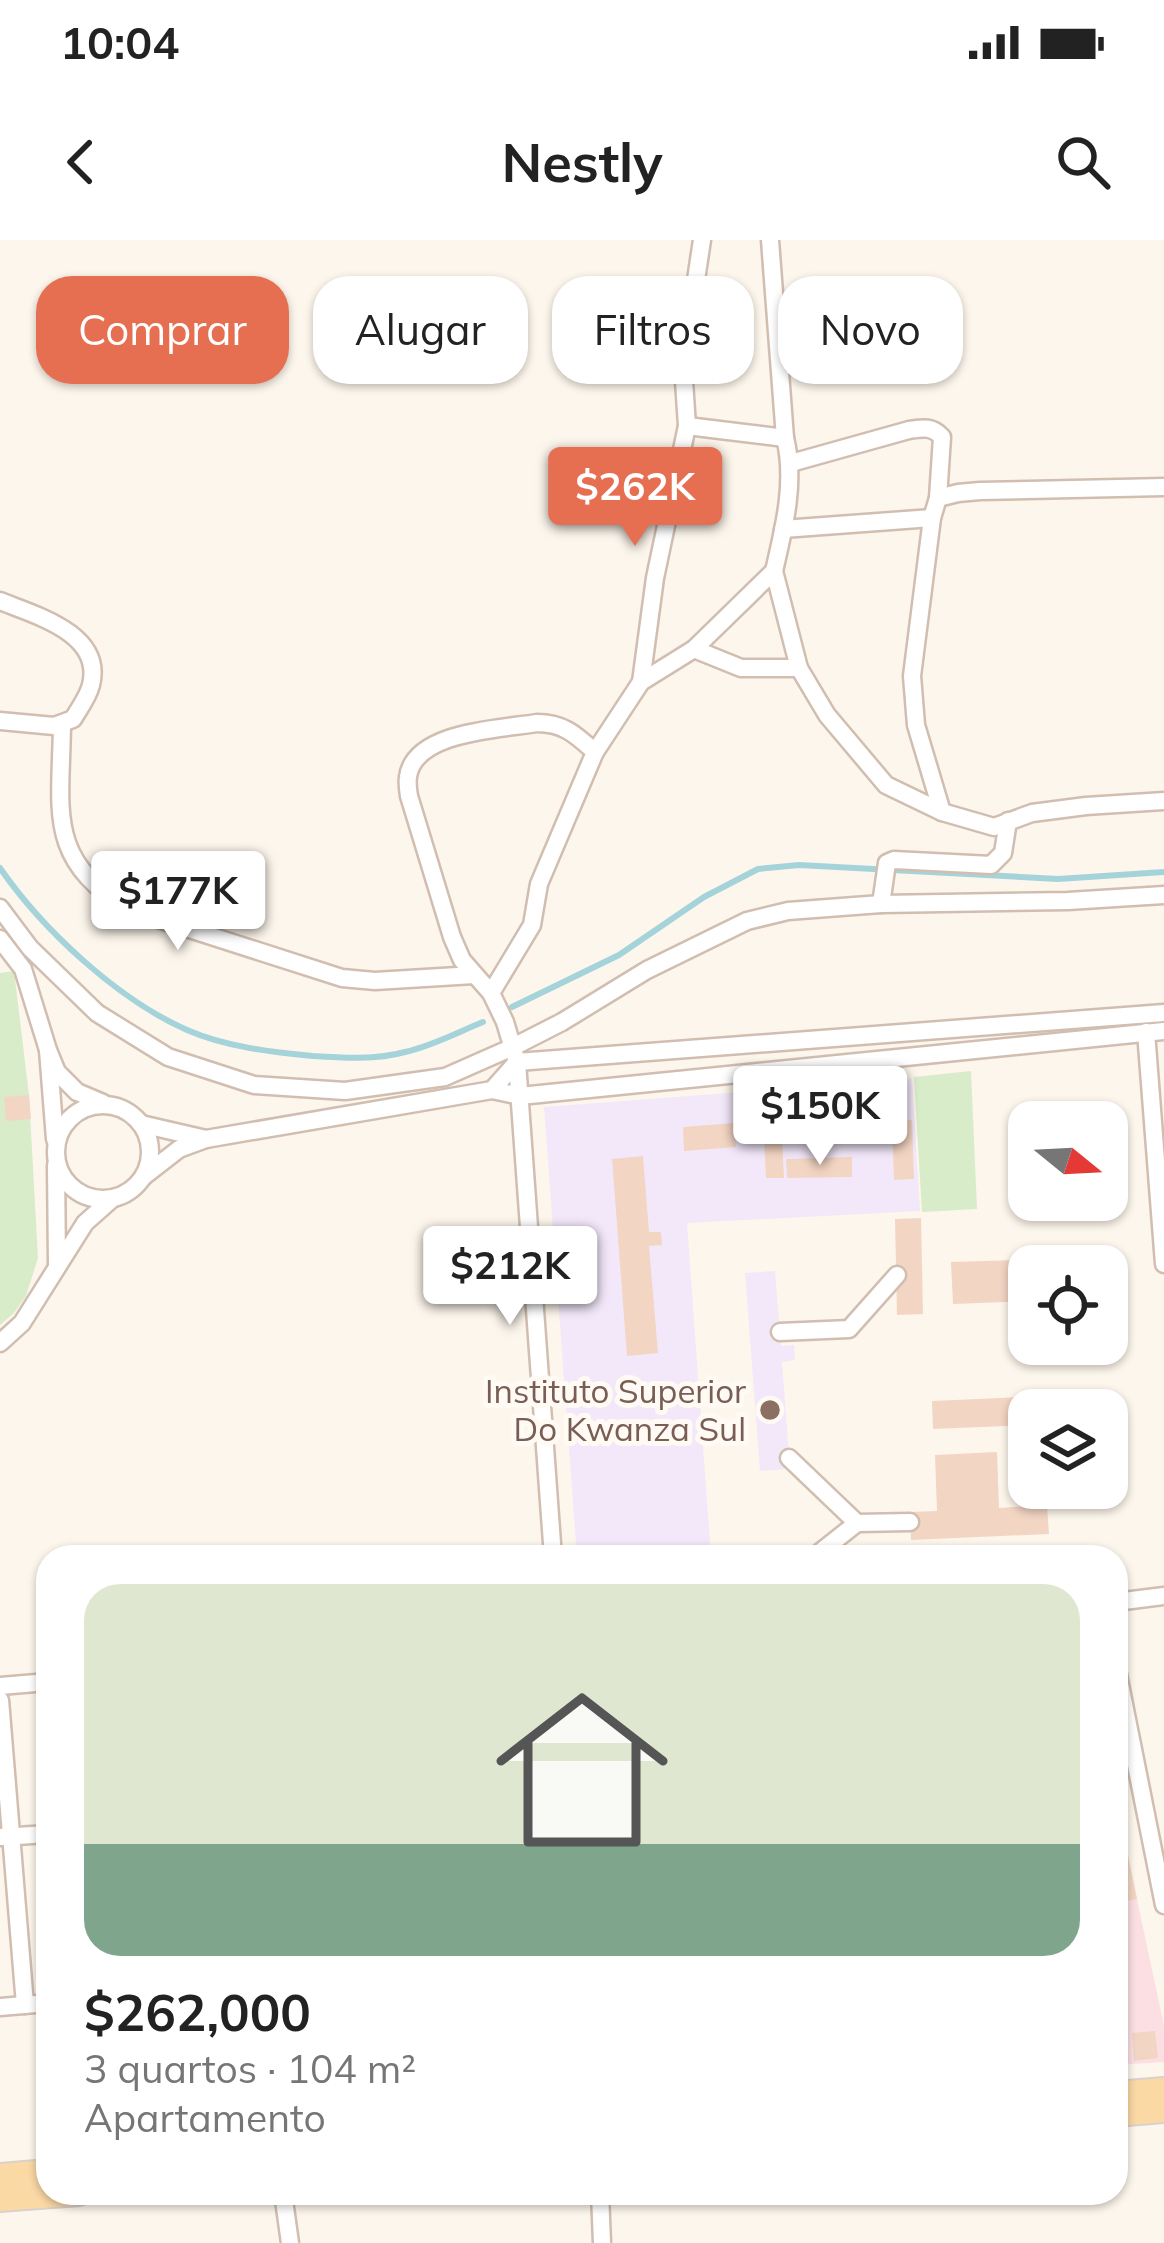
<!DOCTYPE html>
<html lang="pt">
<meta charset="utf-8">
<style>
:root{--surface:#fff;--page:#f2f2f2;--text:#222;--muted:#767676;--line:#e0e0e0;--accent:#e76f51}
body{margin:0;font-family:Mulish,sans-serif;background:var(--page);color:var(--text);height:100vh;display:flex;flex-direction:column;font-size:45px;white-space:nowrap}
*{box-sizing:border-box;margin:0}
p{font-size:39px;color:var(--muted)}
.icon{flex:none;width:66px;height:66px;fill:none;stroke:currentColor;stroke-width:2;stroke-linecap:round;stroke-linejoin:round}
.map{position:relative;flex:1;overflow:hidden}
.side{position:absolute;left:36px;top:1305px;width:1092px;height:660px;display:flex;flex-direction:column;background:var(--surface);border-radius:36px;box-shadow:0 3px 9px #0004}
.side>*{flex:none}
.banner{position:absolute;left:36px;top:36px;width:1092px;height:108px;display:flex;gap:24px}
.needle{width:78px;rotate:108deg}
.controls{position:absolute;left:1008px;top:861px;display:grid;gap:24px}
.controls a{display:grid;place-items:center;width:120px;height:120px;border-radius:24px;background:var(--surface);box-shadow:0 3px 9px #0004;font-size:60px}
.price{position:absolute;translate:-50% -102px;padding:0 27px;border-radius:12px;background:#fff;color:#222;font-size:39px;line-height:78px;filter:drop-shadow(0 3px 6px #0008)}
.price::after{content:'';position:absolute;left:50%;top:72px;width:36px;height:27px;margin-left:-18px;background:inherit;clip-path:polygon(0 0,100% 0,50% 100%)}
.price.current{background:var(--accent);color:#fff}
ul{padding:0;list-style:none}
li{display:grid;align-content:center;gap:24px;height:636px;padding:0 48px}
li+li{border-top:3px solid var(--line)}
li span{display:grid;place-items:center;height:372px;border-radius:36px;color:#555}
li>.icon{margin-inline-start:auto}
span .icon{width:216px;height:216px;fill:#fffc;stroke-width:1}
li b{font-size:51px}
.chip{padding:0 42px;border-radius:36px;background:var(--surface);box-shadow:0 3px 9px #0004;font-size:42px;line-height:108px}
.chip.current{background:var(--accent);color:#fff}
.status{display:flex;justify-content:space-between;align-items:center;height:84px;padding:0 60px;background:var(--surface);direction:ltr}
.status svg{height:33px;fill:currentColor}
header{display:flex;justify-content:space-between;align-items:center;height:156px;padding:0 48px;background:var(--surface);font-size:54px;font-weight:700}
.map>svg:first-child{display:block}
.education{fill:#f3e8fa}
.medical{fill:#fbdfe3}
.green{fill:#d8ecc9}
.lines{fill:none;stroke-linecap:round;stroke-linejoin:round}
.stream{stroke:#a5d3da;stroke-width:6}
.building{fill:#f3d5c3}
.street-casing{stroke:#d1beb0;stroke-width:21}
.primary-casing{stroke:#dad1cd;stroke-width:28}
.street{stroke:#fff;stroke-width:16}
.primary{stroke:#fbd9a5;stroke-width:24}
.education-dot{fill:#8d6e63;stroke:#fffaf3;stroke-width:4.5}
.labels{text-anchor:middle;stroke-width:10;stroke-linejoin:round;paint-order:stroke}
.education-label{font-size:33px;fill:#785e54;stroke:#fffaf3;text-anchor:end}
</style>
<div class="status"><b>10:04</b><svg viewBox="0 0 49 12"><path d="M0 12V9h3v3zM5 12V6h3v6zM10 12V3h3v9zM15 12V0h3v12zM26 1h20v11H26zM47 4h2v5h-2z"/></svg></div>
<header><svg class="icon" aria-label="back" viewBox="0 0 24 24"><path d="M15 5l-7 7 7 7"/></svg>Nestly<svg class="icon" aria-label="search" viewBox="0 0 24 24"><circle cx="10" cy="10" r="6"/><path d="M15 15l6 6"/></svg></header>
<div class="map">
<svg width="1164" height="2003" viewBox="0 0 1164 2003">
<rect width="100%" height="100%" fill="#fdf6ec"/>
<g class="education">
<path d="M 912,839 L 920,971 L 687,983 L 711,1317 L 577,1317 L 544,867 Z"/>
<path d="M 775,1031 L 781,1106 L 794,1105 L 795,1120 L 782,1122 L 790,1229 L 760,1231 L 745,1033 Z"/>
</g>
<path class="medical" d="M 1116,1561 L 1164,1786 L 1164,1822 L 1116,1825 Z"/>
<g class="green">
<path d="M 14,731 L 29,855 L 38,1018 L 26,1056 L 14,1073 L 0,1085 L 0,733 Z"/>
<path d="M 971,831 L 977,969 L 922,972 L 914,837 Z"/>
</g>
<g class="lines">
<g class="stream">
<path d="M 0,628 C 43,690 117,759 187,790 C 226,807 271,812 313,816 C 344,818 376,820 405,812 C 432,806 458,792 483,782"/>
<path d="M 512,767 L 619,715 L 704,657 L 758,629 L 799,625 L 1058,639 L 1164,632"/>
</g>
</g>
<g class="building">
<path d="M 29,855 L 31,879 L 6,881 L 4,857 Z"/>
<path d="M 849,877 L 849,894 L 786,896 L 786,878 Z"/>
<path d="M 781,878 L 784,938 L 766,938 L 763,879 Z"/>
<path d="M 912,880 L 914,939 L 894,940 L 892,881 Z"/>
<path d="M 734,883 L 736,907 L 684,911 L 683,887 Z"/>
<path d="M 643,916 L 649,992 L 661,992 L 662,1005 L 649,1006 L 658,1113 L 627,1116 L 612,919 Z"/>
<path d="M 852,917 L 852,937 L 787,938 L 786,919 Z"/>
<path d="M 921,978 L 923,1074 L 897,1075 L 895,979 Z"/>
<path d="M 1046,1019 L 1046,1026 L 1029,1026 L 1029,1061 L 953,1064 L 951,1022 Z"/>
<path d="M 1043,1156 L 1043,1170 L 1029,1170 L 1029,1185 L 933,1189 L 932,1161 Z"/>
<path d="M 997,1212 L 999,1268 L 1047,1265 L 1049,1294 L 911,1300 L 910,1272 L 937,1271 L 935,1215 Z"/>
<path d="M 1127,1610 L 1137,1659 L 1116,1663 L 1116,1613 Z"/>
<path d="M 1155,1791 L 1158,1818 L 1134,1821 L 1132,1793 Z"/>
</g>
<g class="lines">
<defs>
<g id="street">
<path d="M 770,0 L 785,198 C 796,241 784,288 774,331"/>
<path d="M 687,186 L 785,198"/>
<path d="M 791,223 L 909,190 C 923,188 932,186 942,197 L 938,258"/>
<path d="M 783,289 L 932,278"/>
<path d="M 0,361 C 34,375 104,393 91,445 C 88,457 79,469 73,479 L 54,486 L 0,481"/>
<path d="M 694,409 L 741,428 L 799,428"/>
<path d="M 641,442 L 655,338 L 687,186 L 683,126 L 702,0"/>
<path d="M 62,484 C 61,572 45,619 130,670 L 342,738 L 375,741 L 474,735"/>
<path d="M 942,572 L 916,485 L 912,436 L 932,278 L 938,258 L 958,253 L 980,251 L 1164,247"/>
<path d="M 881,664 L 887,623 L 894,620 L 991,625 L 1003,613 L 1008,581"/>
<path d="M 0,668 L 30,708 L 97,773 L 168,817 L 254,845 L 345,851 L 445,837 L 513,807 L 562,782 L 647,730 L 747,681 L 788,671 L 881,664 L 1068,661 L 1164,655"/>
<path d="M 0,699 L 23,729 L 48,810 L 57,832 L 77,852 L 103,863"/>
<path d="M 491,753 L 532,685 L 539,644 L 595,512 L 641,442 L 694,409 L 774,331 L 799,428 L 827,475 L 886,545 L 942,572 L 994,587 L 1032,573 L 1086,566 L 1164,561"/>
<path d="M 1146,792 L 1164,1024"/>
<path d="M 48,810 L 55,899"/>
<path d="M 492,850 L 517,822 L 1164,773"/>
<circle cx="103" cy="912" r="47"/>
<path d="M 141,884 L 206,899"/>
<path d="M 56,925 L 57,1025"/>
<path d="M 143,937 L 179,909 L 206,899 L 492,850 L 520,856 L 1164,791"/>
<path d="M 780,1092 L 849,1089 L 897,1035"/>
<path d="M 0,1103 L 22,1083 L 85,983 L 112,959"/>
<path d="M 789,1218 L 857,1283 L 910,1282"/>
<path d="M 553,1317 L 517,822 L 505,782 L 491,753 L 462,720 L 452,697 L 409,556 C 408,550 407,543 408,537 C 414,491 501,489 537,483 C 564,483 576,495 595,512"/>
<path d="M 814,1317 L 857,1283"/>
<path d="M 1116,1362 L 1164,1356"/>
<path d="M 1116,1424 L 1164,1665"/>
<path d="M 0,1446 L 48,1442"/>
<path d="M 0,1460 L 25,1765"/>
<path d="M 1,1597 L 48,1594"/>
<path d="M 0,1767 L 48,1763"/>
<path d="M 283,1953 L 290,2003"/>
<path d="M 600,1953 L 602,2003"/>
</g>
<g id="primary">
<path d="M 1116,1854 L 1164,1850"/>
<path d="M 1116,1874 L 1164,1870"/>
<path d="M 0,1936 L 48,1932"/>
<path d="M 0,1959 L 79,1953"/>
</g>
</defs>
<use href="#street" class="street-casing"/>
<use href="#primary" class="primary-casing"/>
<use href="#street" class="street"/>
<use href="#primary" class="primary"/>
</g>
<circle class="education-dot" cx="770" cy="1170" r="12"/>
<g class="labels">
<g class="education-label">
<text x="746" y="1163">Instituto Superior<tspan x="746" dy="38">Do Kwanza Sul</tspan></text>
</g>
</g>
</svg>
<div class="controls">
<a><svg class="needle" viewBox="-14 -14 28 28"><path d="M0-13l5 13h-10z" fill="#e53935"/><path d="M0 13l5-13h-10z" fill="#767676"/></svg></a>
<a><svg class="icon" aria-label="locate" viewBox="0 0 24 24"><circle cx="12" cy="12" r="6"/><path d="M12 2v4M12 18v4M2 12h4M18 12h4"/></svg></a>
<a><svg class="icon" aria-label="layers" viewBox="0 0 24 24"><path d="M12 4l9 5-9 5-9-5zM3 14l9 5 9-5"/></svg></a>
</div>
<b class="price current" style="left:635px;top:309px">$262K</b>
<b class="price" style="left:178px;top:713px">$177K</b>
<b class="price" style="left:820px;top:928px">$150K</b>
<b class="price" style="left:510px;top:1088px">$212K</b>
<div class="banner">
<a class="chip current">Comprar</a>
<a class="chip">Alugar</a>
<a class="chip">Filtros</a>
<a class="chip">Novo</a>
</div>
<section class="side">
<ul>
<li><span style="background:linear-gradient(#dfe7d0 70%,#7fa58c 0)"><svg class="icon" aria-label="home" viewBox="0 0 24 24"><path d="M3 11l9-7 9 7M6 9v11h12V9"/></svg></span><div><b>$262,000</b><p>3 quartos · 104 m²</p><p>Apartamento</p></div></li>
</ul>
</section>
</div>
